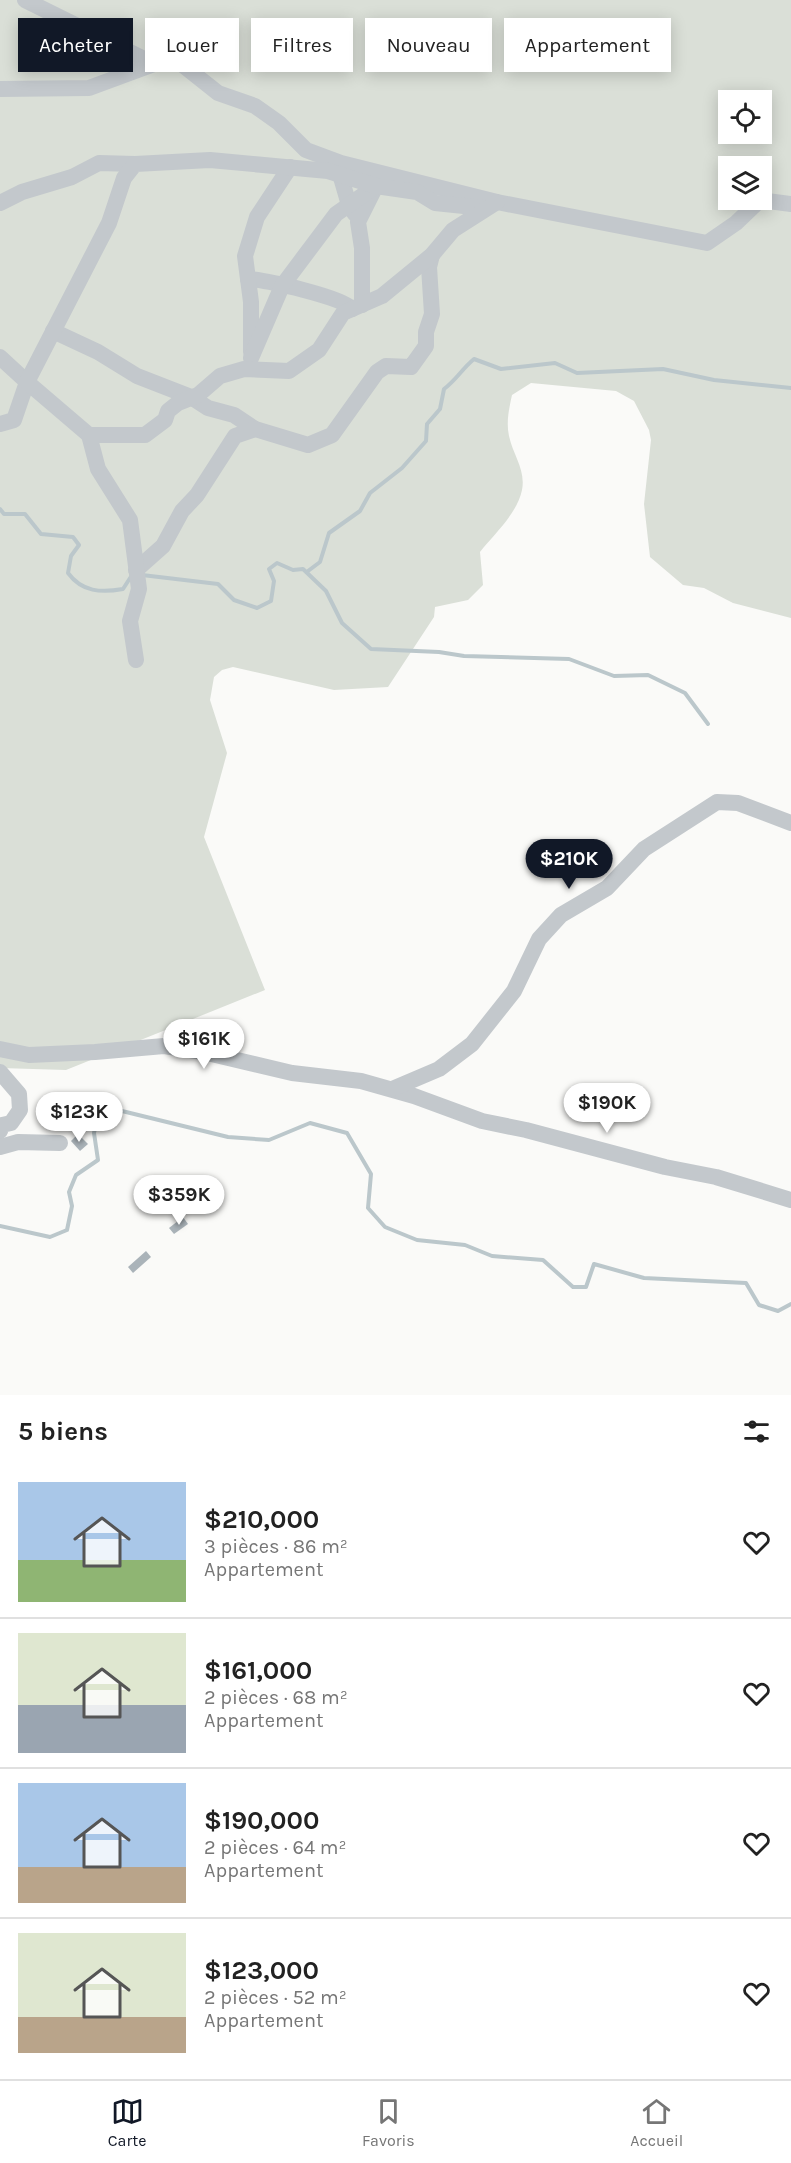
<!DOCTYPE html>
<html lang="fr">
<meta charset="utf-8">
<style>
:root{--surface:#fff;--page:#f2f2f2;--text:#222;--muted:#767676;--line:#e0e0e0;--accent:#111827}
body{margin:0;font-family:Karla,sans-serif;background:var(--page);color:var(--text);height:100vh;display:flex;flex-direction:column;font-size:22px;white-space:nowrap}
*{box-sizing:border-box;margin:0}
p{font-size:20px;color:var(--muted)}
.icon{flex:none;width:33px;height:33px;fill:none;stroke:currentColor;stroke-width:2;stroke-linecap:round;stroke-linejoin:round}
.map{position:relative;height:1395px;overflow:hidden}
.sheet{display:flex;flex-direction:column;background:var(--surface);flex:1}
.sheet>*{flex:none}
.guide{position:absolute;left:18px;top:18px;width:756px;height:54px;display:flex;gap:12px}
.controls{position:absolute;left:718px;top:90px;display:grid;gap:12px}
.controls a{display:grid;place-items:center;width:54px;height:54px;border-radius:0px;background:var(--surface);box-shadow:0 3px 15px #0003;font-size:30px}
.price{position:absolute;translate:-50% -51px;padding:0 14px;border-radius:21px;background:#fff;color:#222;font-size:20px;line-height:39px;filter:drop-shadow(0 2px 3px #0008)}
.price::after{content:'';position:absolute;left:50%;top:36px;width:18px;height:14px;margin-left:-9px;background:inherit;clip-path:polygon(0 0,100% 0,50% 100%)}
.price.current{background:var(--accent);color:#fff}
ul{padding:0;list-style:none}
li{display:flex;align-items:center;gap:18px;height:150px;padding:0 18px}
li+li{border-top:2px solid var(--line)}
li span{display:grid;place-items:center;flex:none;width:168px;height:120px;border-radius:0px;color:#555}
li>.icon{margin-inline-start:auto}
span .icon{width:72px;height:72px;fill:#fffc;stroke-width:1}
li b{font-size:26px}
h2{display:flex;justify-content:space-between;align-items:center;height:72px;padding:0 18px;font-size:26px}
.pill{padding:0 21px;border-radius:0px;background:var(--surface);box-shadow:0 3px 15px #0003;font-size:21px;line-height:54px}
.pill.current{background:var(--accent);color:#fff}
.menu{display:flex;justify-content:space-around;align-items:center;height:84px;border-top:2px solid var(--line);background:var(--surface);font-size:16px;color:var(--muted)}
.menu a{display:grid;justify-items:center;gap:3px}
.menu .current{color:var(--accent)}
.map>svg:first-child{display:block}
.green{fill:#dadfd7;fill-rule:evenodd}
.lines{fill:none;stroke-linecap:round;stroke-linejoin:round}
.stream{stroke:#bbc7cb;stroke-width:4}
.building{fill:#aab3b9}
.minor{stroke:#c3c8cc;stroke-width:16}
</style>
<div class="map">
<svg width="791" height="1395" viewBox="0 0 791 1395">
<rect width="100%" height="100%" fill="#fafaf8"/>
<path class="green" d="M 0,0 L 791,0 L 791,618 L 733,603 L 704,588 L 683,585 L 650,557 L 644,504 L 651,440 L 649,430 L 634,401 L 616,391 L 531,383 L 512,395 C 509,409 506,422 509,436 C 513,455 526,470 522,490 C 517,514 494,534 480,552 L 483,585 L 468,600 L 435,607 L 434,617 L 388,687 L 334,690 L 233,667 L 222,670 L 214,677 L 210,700 L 227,753 L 204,837 L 265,990 L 66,1070 L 0,1068 ZM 729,100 L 762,100 L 762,134 L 729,134 ZM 729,166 L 762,166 L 762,200 L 729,200 Z"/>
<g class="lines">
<g class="stream">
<path d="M 0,509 L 4,514 L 25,514 L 41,534 L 73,537 L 79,545 L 71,556 L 68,573 C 82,592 101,593 123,589 L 132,575"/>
<path d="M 308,571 L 320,562 L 329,533 L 360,511 L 370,493 L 402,468 L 426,441 L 427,424 L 440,409 L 444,389 C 456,380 462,369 474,359 L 501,369 L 555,363 L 577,373 L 663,369 L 714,380 L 791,388"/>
<path d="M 142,575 L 218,584 L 234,600 L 257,608 L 271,601 L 274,581 L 269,569 L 277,563 L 293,570 L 303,569 L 326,591 L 342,623 L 371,649 L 439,652 L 464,656 L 569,659 L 614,676 L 648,675 L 685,693 L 708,724"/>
<path d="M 0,1226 L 50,1237 L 67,1230 L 72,1206 L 69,1192 L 76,1175 L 98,1160 L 94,1133 L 98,1115 L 122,1111 L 228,1137 L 269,1140 L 310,1123 L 347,1133 L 371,1174 L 368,1208 L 385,1227 L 417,1240 L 465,1245 L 492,1256 L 543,1260 L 573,1287 L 586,1287 L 594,1264 L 644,1278 L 746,1283 L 759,1305 L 778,1311 L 791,1304"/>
</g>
</g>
<g class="building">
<path d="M 50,1094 L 63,1097 L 61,1104 L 48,1100 Z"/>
<path d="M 78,1134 L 88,1144 L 80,1151 L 71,1141 Z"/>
<path d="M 183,1217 L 188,1224 L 174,1234 L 169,1228 Z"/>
<path d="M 146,1251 L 151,1257 L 133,1273 L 128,1267 Z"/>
</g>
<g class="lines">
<g class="minor">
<path d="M 25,0 L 154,64"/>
<path d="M 0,89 L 89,88 L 154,64 L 179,62 L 218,93 L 255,106 L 279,123 L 306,150 L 341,163 L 497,202 L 707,243 L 736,223 L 760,200 L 791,204"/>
<path d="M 340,174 L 349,205 L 355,214"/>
<path d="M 0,203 L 22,192 L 72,177 L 99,163 L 135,164"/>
<path d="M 248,279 C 266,280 342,297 352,309"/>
<path d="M 362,305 L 362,248 L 358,222 L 374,190"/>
<path d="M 53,331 L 98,352 L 137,376 L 191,397 L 208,408 L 234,415 L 255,429 L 308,445 L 332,435 L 377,372 L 386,366 L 411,367 L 426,346 L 426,332 L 432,314 L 429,267 L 432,255"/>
<path d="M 251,352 L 251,302 L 245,256 L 257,217 L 290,167"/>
<path d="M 0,357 L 27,382 L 14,420 L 0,424"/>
<path d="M 251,358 L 282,286 L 336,214 L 376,186"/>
<path d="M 89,435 L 27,382 L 109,223 L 124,178 L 135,164 L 210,160 L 328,171 L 376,186 L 417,192 L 435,203 L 483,208"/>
<path d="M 136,570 L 163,546 L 182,511 L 197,495 L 235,436 L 255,429"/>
<path d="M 136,660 L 130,621 L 139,589 L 130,520 L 98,469 L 89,435 L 145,435 L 165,420 L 168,411 L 178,403 L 198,395 L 220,376 L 244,369 L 289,371 L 319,350 L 343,313 L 382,296 L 432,255 L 453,230 L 497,202"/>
<path d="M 0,1049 L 29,1055 L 95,1052 L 164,1046 L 203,1052 L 292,1073 L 361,1081 L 414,1096 L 482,1121 L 526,1130 L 665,1167 L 716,1177 L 791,1200"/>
<path d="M 0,1072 L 19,1094 L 20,1110 L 11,1123 L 2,1125 L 0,1131"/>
<path d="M 392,1089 L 439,1069 L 472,1044 L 514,991 L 539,939 L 561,915 L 607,888 L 644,849 L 717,802 L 738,803 L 791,823"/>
<path d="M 0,1147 L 18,1142 L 60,1143"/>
</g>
</g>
</svg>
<div class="controls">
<a><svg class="icon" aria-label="locate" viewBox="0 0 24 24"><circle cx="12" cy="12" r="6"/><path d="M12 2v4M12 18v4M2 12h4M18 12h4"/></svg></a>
<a><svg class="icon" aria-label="layers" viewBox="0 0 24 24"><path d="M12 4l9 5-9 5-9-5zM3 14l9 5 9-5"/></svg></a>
</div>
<b class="price current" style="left:569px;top:890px">$210K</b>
<b class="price" style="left:204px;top:1070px">$161K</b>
<b class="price" style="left:607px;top:1134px">$190K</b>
<b class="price" style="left:79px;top:1143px">$123K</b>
<b class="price" style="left:179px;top:1226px">$359K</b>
<div class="guide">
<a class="pill current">Acheter</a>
<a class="pill">Louer</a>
<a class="pill">Filtres</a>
<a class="pill">Nouveau</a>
<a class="pill">Appartement</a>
</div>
</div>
<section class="sheet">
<h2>5 biens<svg class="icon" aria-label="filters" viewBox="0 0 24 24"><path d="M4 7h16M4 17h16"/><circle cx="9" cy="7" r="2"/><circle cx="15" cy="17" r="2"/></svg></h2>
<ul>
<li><span style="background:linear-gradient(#a9c7e8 65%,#8fb573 0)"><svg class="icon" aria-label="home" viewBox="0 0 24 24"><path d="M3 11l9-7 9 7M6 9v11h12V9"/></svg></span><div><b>$210,000</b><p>3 pièces · 86 m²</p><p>Appartement</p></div><svg class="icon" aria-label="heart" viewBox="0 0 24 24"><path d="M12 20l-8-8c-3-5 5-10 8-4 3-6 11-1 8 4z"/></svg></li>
<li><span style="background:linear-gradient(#dfe7d0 60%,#9aa5b1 0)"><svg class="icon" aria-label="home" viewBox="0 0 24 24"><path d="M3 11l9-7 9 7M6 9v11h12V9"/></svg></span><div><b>$161,000</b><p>2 pièces · 68 m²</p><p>Appartement</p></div><svg class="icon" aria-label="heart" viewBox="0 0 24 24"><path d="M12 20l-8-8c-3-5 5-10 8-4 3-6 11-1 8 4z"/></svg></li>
<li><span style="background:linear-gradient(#a9c7e8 70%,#b9a48a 0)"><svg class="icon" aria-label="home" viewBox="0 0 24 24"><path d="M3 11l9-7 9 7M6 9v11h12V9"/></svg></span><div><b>$190,000</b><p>2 pièces · 64 m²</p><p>Appartement</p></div><svg class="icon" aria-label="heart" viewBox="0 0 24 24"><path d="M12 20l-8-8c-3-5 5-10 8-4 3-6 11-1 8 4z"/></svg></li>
<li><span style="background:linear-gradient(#dfe7d0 70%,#b9a48a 0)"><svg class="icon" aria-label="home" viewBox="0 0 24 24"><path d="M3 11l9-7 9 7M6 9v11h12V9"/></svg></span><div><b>$123,000</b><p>2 pièces · 52 m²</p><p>Appartement</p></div><svg class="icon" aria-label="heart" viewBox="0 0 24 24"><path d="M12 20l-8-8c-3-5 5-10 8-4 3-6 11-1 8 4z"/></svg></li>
</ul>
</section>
<nav class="menu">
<a class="current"><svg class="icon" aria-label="map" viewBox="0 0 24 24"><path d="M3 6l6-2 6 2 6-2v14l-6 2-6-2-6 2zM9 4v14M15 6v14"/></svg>Carte</a>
<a><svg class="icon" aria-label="saved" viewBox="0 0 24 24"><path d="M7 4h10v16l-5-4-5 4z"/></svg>Favoris</a>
<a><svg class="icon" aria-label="home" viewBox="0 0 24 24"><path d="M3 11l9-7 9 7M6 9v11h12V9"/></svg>Accueil</a>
</nav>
